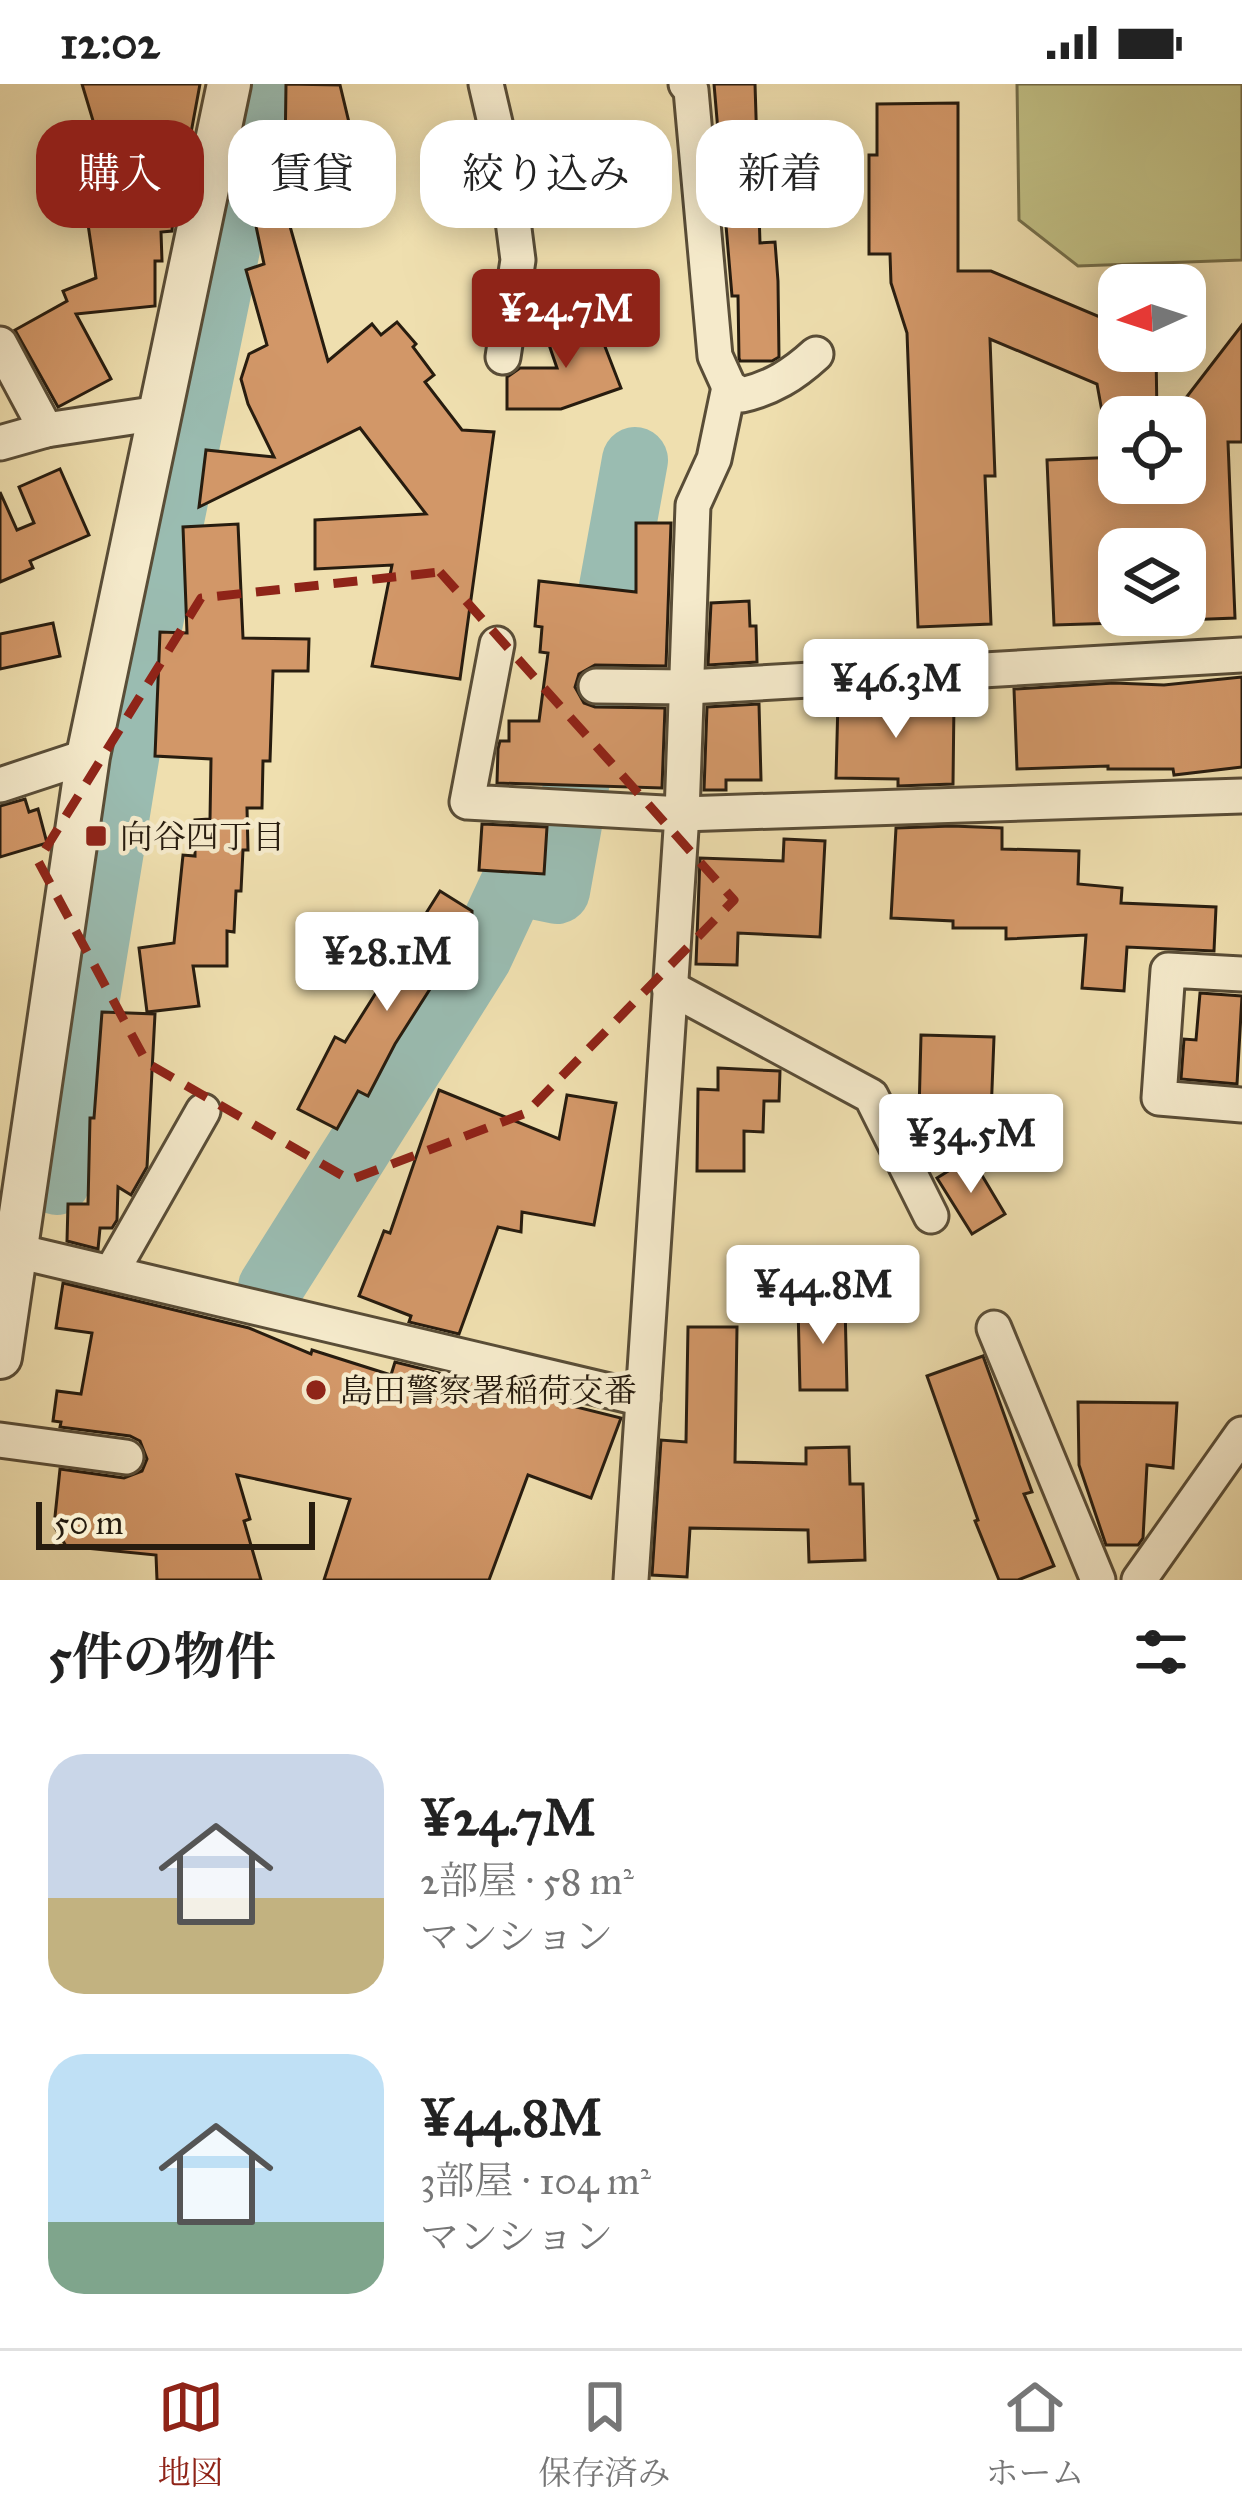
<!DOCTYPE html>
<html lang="ja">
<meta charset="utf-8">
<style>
:root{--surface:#fff;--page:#f2f2f2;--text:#222;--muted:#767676;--line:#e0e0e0;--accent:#8f2418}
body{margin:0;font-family:"IM FELL Great Primer","Noto Serif JP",serif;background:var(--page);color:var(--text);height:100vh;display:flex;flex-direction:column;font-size:45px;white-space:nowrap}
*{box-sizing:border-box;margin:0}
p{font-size:39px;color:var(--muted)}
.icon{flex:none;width:66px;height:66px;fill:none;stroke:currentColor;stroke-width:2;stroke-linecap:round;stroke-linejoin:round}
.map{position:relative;height:1496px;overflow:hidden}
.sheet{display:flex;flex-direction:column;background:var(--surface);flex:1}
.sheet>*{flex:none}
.guide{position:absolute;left:36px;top:36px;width:1170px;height:108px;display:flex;gap:24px}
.needle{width:78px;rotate:267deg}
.buttons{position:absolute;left:1098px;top:180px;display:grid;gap:24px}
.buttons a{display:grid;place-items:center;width:108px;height:108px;border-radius:24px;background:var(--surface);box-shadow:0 6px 30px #0003;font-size:60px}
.scale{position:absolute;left:36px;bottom:30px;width:279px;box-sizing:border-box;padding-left:12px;border:6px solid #271c0f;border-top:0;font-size:33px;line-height:42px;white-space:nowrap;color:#271c0f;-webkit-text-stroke:9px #f5eacb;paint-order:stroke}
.price{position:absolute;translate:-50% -102px;padding:0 27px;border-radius:12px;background:#fff;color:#222;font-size:39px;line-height:78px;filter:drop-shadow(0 3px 6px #0008)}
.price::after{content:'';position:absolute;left:50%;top:72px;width:36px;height:27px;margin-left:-18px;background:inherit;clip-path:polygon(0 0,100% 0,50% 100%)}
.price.current{background:var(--accent);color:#fff}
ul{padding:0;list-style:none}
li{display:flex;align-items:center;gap:36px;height:300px;padding:0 48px}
li span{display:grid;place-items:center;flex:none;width:336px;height:240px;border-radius:36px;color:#555}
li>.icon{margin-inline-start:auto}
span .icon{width:144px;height:144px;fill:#fffc;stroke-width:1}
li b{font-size:51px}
h2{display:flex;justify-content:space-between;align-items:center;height:144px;padding:0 48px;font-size:51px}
.chip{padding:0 42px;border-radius:36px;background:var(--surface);box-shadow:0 6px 30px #0003;font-size:42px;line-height:108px}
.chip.current{background:var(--accent);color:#fff}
.status{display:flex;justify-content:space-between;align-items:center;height:84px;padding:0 60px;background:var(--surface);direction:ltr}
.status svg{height:33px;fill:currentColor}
.tab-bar{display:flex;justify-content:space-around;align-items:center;height:168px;border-top:3px solid var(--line);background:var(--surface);font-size:33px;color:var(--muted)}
.tab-bar a{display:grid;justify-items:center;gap:6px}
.tab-bar .current{color:var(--accent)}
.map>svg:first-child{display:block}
.green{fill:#c1c085;stroke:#746e4a;stroke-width:3}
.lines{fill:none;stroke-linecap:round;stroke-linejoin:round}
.river{stroke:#9abcb1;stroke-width:66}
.building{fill:#d29768;stroke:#271c0f;stroke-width:3}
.minor-casing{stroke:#594d37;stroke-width:39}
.tertiary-casing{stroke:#594d37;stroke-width:48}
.minor{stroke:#f5eacb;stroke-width:33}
.tertiary{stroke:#f5eacb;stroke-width:42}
.marked{fill:none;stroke:#8f2418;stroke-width:9;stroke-dasharray:24 15;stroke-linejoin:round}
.poi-dot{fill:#8f2418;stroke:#f5eacb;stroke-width:4.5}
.labels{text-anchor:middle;stroke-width:9;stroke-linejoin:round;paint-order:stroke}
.poi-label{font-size:33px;fill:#271c0f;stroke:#f5eacb;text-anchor:start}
</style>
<div class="status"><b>12:02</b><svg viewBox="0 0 49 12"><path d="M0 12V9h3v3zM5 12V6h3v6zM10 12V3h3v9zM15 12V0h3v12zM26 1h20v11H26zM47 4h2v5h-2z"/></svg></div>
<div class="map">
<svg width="1242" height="1496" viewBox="0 0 1242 1496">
<rect width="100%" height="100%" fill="#efdfaf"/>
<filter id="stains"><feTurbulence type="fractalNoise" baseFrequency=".00167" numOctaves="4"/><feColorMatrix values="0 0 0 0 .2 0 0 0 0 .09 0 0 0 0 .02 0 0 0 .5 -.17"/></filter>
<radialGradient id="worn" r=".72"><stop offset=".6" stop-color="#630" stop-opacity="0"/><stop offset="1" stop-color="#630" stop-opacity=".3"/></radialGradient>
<path class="green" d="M 1017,0 L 1242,0 L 1242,176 L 1078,182 L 1019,136 Z"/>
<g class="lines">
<g class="river">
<path d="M 57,1098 L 141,582 L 261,0"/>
<path d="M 271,1203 L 479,873 L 514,798 L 557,807 L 635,376"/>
</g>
</g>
<g class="building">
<path d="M 82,0 L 200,0 L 179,114 L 174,114 L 172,147 L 161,148 L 162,177 L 155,177 L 155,222 L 76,230 L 111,295 L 58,323 L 15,246 L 67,217 L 63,207 L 96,194 L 86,127 L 123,104 L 97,38 L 94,40 Z"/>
<path d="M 286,0 L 340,1 L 358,76 L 358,109 L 279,110 L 278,74 L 285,74 Z"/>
<path d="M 714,0 L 755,0 L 760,159 L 775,158 L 778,197 L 779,273 L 772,277 L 740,277 L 739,274 L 738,212 L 732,212 Z"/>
<path d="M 958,19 L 958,187 L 991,187 L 1119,241 L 1119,267 L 1156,267 L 1157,333 L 1103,333 L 1097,300 L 990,255 L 995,392 L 985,392 L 991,540 L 918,543 L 907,249 L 891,199 L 890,170 L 869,170 L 869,71 L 877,71 L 877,20 Z"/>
<path d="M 284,121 L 328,277 L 372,240 L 381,251 L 397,238 L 416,260 L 413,263 L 434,291 L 425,298 L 462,346 L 494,348 L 460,595 L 372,582 L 392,481 L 315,485 L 315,436 L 426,430 L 360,344 L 199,423 L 206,366 L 274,373 L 248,320 L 241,295 L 249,270 L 267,261 L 246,186 L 264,180 L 253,128 Z"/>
<path d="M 592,229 L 621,304 L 561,325 L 507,325 L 507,293 L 520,284 L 557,284 L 545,249 Z"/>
<path d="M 1242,241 L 1242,358 L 1228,358 L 1235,534 L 1185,536 L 1185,465 L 1119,465 L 1119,539 L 1054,541 L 1047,376 L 1119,373 L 1119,399 L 1185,399 L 1185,315 Z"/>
<path d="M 60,385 L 89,451 L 30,477 L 33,484 L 0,498 L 0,408 L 17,446 L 34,439 L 19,403 Z"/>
<path d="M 636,439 L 671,439 L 666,582 L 595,581 L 579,590 L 575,603 L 584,619 L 595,623 L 665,624 L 662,704 L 497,699 L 498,665 L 500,657 L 509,657 L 509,637 L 539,637 L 548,569 L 540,568 L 542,543 L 535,542 L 539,497 L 636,508 Z"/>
<path d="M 238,440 L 243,554 L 309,555 L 308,587 L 273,587 L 270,677 L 263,677 L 262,724 L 247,724 L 248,766 L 243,766 L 241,807 L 236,807 L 234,848 L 227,847 L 227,882 L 193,882 L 199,922 L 147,928 L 139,864 L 174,859 L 183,771 L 195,772 L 195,736 L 210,735 L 211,675 L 155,672 L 160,548 L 187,549 L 183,443 Z"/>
<path d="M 749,517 L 750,542 L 756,542 L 757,578 L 708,581 L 711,519 Z"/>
<path d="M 53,539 L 60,572 L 0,585 L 0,550 Z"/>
<path d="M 1242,593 L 1242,683 L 1174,691 L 1173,685 L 1108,685 L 1108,682 L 1017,685 L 1014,605 L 1114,599 L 1164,601 Z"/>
<path d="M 908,616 L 954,617 L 953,700 L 898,702 L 898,695 L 836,694 L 838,617 Z"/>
<path d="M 759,620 L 761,696 L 726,696 L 726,706 L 704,706 L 707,623 Z"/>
<path d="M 25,715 L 29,728 L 38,725 L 47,759 L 0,773 L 0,722 Z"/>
<path d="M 482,740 L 547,743 L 544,790 L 479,786 Z"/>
<path d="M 952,742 L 1002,744 L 1002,765 L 1079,767 L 1078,800 L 1122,804 L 1121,819 L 1216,823 L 1214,867 L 1127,863 L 1124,907 L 1082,904 L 1086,851 L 1006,855 L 1006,844 L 953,844 L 953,837 L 891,834 L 896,744 Z"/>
<path d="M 784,755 L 825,757 L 820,853 L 738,849 L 737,881 L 696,880 L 700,774 L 783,777 Z"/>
<path d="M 440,807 L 472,827 L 472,839 L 395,960 L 368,1012 L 358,1007 L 337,1045 L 298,1025 L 335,953 L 345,958 Z"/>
<path d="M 1200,909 L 1242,912 L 1237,1000 L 1181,995 L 1184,955 L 1196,956 Z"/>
<path d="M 102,928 L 155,930 L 147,1083 L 131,1111 L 118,1103 L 117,1136 L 112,1144 L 100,1144 L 98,1165 L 67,1157 L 68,1120 L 88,1120 L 90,1034 L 94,1034 Z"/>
<path d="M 921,951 L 994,953 L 991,1031 L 919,1029 Z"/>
<path d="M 718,984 L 780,987 L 779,1017 L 764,1017 L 763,1048 L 744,1047 L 744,1087 L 697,1087 L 698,1005 L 718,1006 Z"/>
<path d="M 439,1006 L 559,1055 L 567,1011 L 616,1019 L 594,1141 L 522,1128 L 521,1148 L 498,1143 L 459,1250 L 409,1238 L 411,1232 L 359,1212 L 384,1147 L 390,1149 Z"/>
<path d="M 971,1073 L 1005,1130 L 972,1150 L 937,1094 Z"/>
<path d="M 63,1199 L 249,1244 L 311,1270 L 312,1266 L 391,1291 L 395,1278 L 621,1334 L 591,1414 L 528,1391 L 489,1496 L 324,1496 L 350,1415 L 237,1391 L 250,1435 L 244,1437 L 261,1496 L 157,1496 L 156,1471 L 66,1462 L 54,1442 L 60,1385 L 124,1394 L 142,1387 L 147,1375 L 140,1357 L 130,1352 L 60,1343 L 61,1338 L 53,1337 L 57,1307 L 81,1310 L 92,1249 L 56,1244 Z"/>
<path d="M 845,1220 L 847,1306 L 800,1306 L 798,1221 Z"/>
<path d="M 688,1243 L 737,1243 L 735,1378 L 806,1380 L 806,1364 L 849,1363 L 850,1400 L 863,1400 L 865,1476 L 809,1478 L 808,1446 L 690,1444 L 687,1493 L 652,1491 L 661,1356 L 686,1358 Z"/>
<path d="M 983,1272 L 1032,1408 L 1024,1410 L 1054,1482 L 1018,1496 L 999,1496 L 975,1437 L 978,1436 L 927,1292 Z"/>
<path d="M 1078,1318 L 1177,1319 L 1173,1384 L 1147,1381 L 1143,1454 L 1138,1461 L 1106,1461 L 1079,1381 Z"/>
</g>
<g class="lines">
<defs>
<g id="minor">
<path d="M 486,0 L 507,90 L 518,176 L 503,273"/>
<path d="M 686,0 L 691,6 L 715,272 L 729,303 L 742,311 C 772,304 793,291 816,270"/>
<path d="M 0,260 L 46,346 L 159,329"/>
<path d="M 0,359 L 46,346"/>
<path d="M 497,560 L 467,718 L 682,730 L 1242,712"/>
<path d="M 596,602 L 689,603 L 1242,571"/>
<path d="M 0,701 L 88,672"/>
<path d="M 1242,890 L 1168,886 L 1159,1014 L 1242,1021"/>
<path d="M 669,903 L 871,1012 L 931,1132"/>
<path d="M 17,1167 L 643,1315"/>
<path d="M 111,1189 L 203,1027"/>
<path d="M 994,1244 L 1098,1496"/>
<path d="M 0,1356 L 126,1373"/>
<path d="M 631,1496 L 682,730 L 693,421 L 714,375 L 729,303"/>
<path d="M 1139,1496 L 1242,1350"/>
</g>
<path id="tertiary" d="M 0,1273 L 88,672 L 229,0"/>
</defs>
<use href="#minor" class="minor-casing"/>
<use href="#tertiary" class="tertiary-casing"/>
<use href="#minor" class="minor"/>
<use href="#tertiary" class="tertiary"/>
</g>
<path class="marked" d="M 440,488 L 734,816 L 526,1029 L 350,1096 L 147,979 L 38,777 L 201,514 Z"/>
<g class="poi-dot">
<rect x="84" y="740" width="24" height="24" rx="6"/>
<circle cx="316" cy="1306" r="12"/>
</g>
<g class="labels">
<g class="poi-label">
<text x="120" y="764">向谷四丁目</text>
<text x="340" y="1318">島田警察署稲荷交番</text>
</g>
</g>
<rect width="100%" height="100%" filter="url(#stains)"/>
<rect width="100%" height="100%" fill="url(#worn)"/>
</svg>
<div class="buttons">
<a><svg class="needle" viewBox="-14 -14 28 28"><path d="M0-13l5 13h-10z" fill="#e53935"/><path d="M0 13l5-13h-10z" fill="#767676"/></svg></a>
<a><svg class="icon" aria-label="locate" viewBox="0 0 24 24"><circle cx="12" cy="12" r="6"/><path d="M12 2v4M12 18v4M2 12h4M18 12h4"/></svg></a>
<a><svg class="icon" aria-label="layers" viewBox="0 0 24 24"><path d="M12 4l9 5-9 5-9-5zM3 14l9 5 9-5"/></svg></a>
</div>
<div class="scale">50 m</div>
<b class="price current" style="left:566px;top:287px">¥24.7M</b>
<b class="price" style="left:896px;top:657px">¥46.3M</b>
<b class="price" style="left:387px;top:930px">¥28.1M</b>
<b class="price" style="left:971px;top:1112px">¥34.5M</b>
<b class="price" style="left:823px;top:1263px">¥44.8M</b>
<div class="guide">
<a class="chip current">購入</a>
<a class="chip">賃貸</a>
<a class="chip">絞り込み</a>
<a class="chip">新着</a>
</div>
</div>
<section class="sheet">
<h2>5件の物件<svg class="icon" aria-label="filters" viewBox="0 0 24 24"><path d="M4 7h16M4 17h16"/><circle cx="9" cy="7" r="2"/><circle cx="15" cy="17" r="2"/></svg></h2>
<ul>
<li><span style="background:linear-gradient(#c9d6e8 60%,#c2b280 0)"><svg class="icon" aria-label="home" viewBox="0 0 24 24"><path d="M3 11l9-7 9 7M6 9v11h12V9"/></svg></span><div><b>¥24.7M</b><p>2部屋 · 58 m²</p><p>マンション</p></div></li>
<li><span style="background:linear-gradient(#bfe0f5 70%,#7fa58c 0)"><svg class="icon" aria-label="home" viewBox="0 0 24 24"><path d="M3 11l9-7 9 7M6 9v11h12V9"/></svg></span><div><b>¥44.8M</b><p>3部屋 · 104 m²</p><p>マンション</p></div></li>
</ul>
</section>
<nav class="tab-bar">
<a class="current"><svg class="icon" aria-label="map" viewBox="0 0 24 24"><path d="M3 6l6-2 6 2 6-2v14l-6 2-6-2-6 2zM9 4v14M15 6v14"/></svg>地図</a>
<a><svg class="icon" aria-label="saved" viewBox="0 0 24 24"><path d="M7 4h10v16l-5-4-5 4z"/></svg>保存済み</a>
<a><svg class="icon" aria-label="home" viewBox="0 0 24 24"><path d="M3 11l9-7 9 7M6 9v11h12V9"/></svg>ホーム</a>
</nav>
